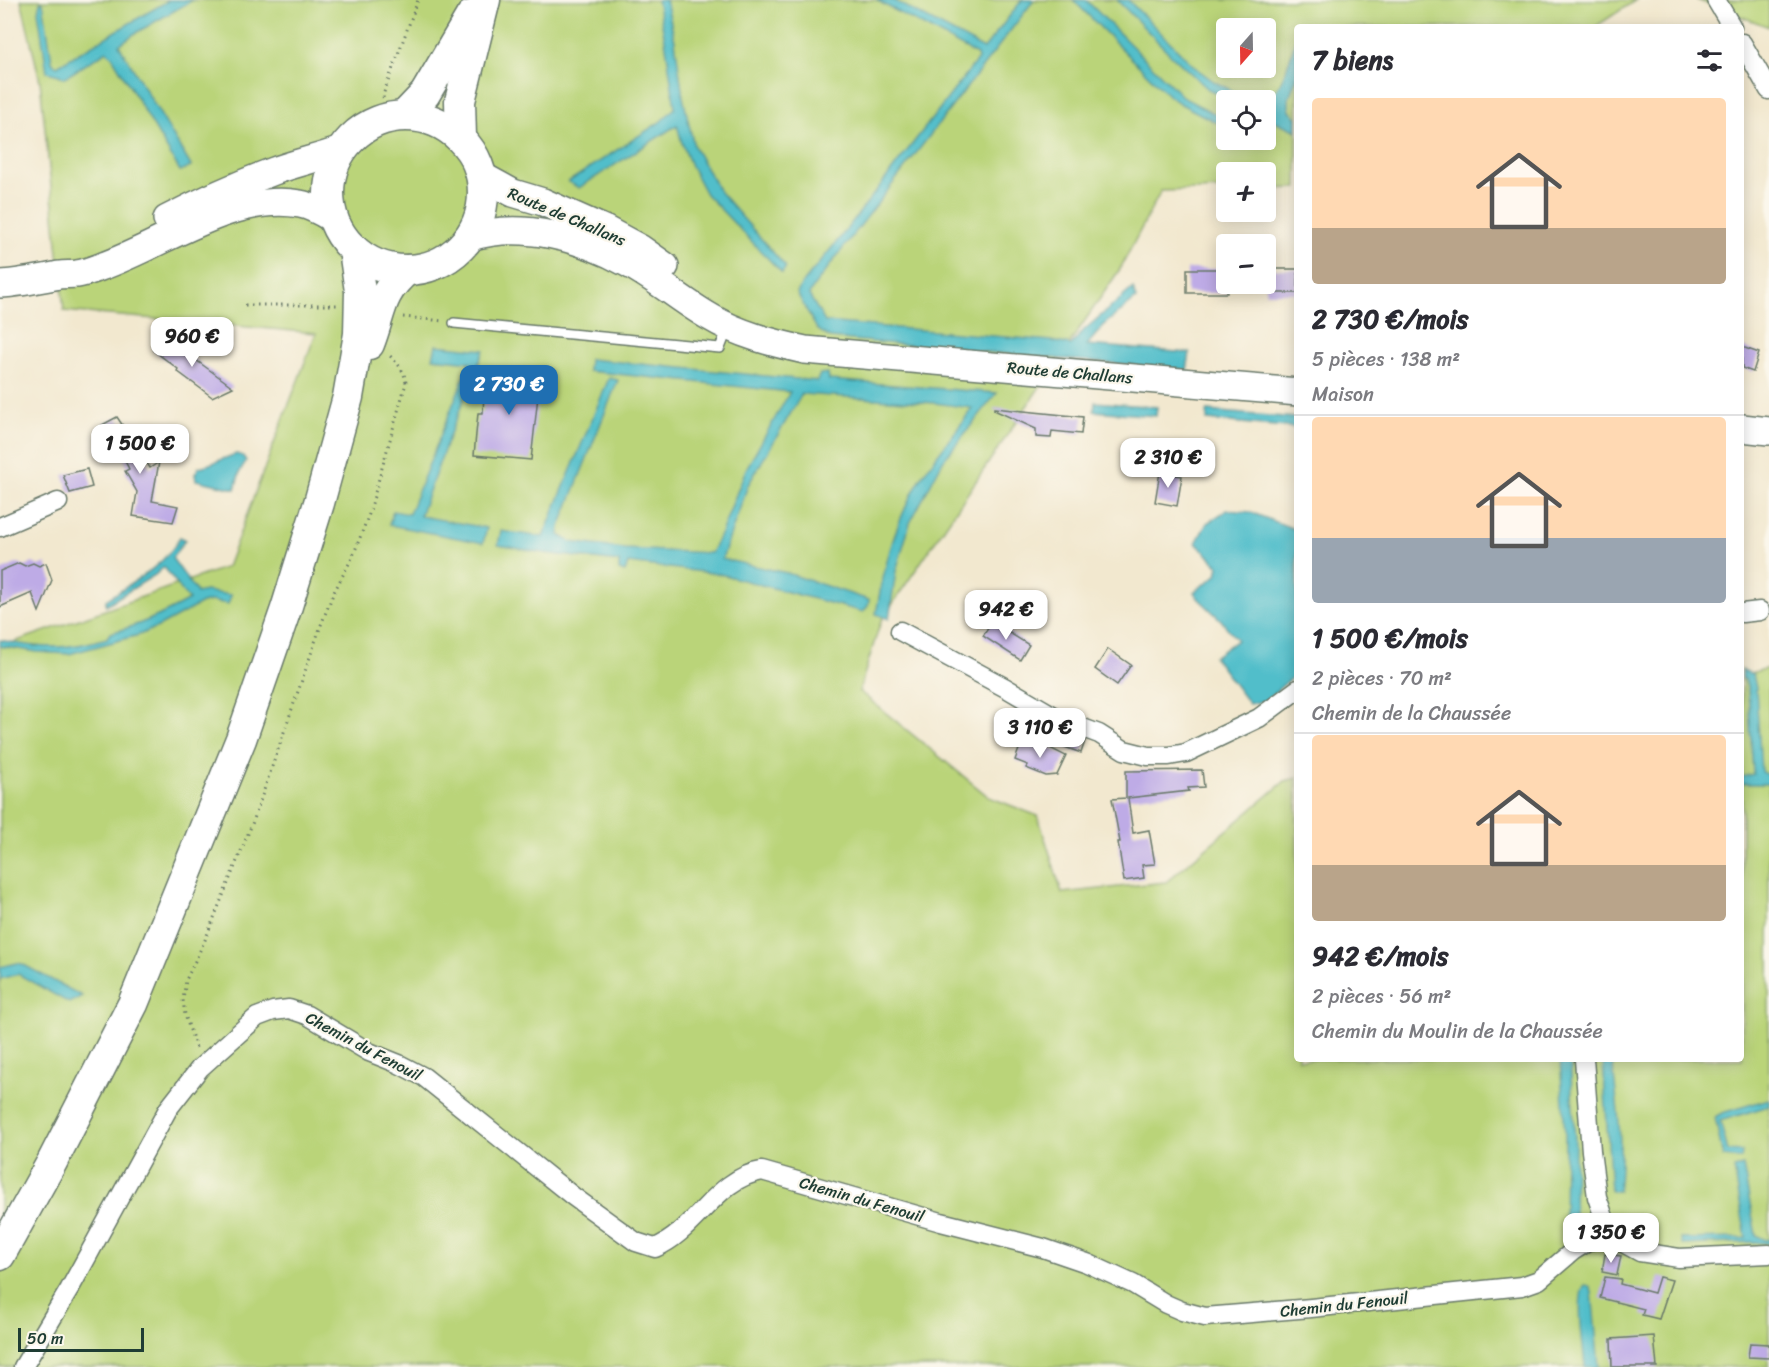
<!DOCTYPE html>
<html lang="fr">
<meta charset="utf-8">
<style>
:root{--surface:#fff;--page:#f7f7f7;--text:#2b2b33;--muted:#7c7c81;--line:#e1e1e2;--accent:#1f6fb2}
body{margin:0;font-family:Sriracha,sans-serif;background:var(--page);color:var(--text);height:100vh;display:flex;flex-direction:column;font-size:22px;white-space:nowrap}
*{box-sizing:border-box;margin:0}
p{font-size:20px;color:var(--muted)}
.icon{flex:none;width:33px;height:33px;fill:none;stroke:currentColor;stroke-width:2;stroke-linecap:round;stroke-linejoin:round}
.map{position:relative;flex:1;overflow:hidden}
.side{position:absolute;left:1294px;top:24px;width:450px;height:1038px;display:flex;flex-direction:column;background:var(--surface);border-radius:6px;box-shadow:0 3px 15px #0003}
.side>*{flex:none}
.needle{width:39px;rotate:200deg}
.controls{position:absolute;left:1216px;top:18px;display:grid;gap:12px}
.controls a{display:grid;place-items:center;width:60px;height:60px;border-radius:6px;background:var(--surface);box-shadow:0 3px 15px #0003;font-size:30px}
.scale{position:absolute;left:18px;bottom:15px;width:126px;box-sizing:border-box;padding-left:6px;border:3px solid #1f3d34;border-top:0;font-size:16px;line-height:21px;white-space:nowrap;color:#1f3d34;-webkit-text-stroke:4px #fbf7ec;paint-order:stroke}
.price{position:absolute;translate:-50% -51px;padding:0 14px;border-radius:12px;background:#fff;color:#222;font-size:20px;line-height:39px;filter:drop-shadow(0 2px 3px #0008)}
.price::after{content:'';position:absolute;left:50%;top:36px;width:18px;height:14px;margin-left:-9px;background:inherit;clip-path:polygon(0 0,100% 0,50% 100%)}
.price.current{background:var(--accent);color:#fff}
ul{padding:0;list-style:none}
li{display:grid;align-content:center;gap:12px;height:318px;padding:0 18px}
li+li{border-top:2px solid var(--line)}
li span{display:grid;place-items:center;height:186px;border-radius:6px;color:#555}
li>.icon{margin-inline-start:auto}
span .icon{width:108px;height:108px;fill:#fffc;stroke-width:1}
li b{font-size:26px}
h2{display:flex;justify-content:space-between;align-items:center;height:72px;padding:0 18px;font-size:26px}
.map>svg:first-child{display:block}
.green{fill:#bad479;stroke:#6c8856;stroke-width:1.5;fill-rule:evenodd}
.water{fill:#51beca;stroke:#387e7f;stroke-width:1.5}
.building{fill:#beabe6}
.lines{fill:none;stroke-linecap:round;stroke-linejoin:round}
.service-casing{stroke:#69796a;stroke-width:12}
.minor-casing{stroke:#69796a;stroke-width:21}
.secondary-casing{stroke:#69796a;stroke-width:30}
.primary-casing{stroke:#69796a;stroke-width:33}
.path{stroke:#69796a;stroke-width:3;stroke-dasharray:1.5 4.5;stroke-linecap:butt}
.service{stroke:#fff;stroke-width:9}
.minor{stroke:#fff;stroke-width:18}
.secondary{stroke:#fff;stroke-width:27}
.primary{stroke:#fff;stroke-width:30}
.labels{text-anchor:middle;stroke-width:4.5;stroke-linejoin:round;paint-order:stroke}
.street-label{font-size:16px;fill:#1f3d34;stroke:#fbf7ec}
</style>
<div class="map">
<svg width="1769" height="1367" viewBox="0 0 1769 1367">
<rect width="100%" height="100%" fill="#fbf7ec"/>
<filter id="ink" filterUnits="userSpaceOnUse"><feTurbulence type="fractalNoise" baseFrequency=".0167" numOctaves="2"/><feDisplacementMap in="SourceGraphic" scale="12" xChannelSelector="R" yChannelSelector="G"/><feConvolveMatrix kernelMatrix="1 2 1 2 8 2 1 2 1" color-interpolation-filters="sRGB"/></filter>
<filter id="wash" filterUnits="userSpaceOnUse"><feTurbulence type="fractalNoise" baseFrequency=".008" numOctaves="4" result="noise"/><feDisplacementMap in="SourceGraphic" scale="24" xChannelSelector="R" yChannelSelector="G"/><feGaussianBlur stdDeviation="1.35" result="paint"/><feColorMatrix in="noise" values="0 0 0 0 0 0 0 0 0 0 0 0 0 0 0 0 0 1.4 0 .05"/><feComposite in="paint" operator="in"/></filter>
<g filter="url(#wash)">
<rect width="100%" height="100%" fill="#f2e8cf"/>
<g class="green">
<path d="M 21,0 L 1636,0 L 1595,27 L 1298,27 L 1297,188 L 1266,189 L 1266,172 L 1227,172 L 1227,189 L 1161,191 L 1120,269 L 881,621 L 859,691 L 989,797 L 1038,816 L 1062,893 L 1166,882 L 1285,781 L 1297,778 L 1298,1059 L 1742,1059 L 1742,675 L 1769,668 L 1769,1367 L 0,1367 L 0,647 L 227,567 L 316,333 L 64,311 L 40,81 ZM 1227,28 L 1266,28 L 1266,68 L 1227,68 ZM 1227,100 L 1266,100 L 1266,140 L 1227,140 Z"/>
<path d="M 1697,0 L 1769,0 L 1769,27 Z"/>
</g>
<g class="water">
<path d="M 169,0 L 193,0 L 134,34 L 119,45 L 191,166 L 180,171 L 113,58 L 107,51 L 64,78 L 59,75 L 47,72 L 38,11 L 40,2 L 43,2 L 52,61 L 54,64 L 57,66 Z"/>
<path d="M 657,0 L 666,0 L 675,41 L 683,97 L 694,147 L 720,192 L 786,267 L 782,273 L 706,194 L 691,166 L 682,143 L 677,125 L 579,188 L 568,182 L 660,122 L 675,108 L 665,40 Z"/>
<path d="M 876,0 L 893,0 L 984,49 L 1022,0 L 1034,0 L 814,286 L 809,295 L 825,322 L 1052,341 L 1071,345 L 1084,330 L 1133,288 L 1136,299 L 1106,323 L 1087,345 L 1190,353 L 1187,370 L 830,338 L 817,329 L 797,293 L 802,284 L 839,239 L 978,59 L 977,55 Z"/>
<path d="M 1073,0 L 1086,0 L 1184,98 L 1227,120 L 1227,128 L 1181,104 L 1169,96 Z"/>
<path d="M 1117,0 L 1128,0 L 1197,69 L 1215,82 L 1235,92 L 1260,100 L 1229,100 L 1208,89 L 1171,55 Z"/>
<path d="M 1297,35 L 1297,76 L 1289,98 L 1289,109 L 1297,118 L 1297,131 L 1266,117 L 1266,102 C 1284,86 1290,57 1297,35 Z"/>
<path d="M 436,345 L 484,350 L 450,434 L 420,516 L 487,528 L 483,543 L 389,525 L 393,511 L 409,514 L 470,362 L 433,358 Z"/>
<path d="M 589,359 L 817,381 L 820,374 L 828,373 L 829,380 L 997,393 L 943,461 L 910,523 L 896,571 L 889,619 L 876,614 C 884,566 896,517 923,475 C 938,452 958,431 972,408 L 935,403 L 802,394 L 748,485 L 722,559 L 787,573 L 869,600 L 868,606 L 863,612 L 720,574 L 628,563 L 625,572 L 619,570 L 619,562 L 544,553 L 498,545 L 501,531 L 543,537 L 609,378 L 618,380 L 577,483 L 560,527 L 559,535 L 571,542 L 624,549 L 711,553 L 721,533 L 746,469 L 790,392 L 588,371 Z"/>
<path d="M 1095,402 L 1157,407 L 1156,416 L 1094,411 Z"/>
<path d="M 1207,411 L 1297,418 L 1297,428 L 1207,420 Z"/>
<path d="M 237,454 L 243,456 L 246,461 L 240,471 L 235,489 L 196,480 L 195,474 L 199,467 C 212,465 223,458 237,454 Z"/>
<path d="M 1227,510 L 1250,512 L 1297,530 L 1297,673 L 1265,701 L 1249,704 L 1214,657 L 1237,640 L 1221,620 L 1199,599 L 1194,592 L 1217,575 L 1219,566 L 1196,543 L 1207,523 Z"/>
<path d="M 180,537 L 185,540 L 172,558 L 197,593 L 205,591 L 231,595 L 228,604 L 211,601 L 202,603 L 160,626 L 139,635 L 69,654 L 37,652 L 0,646 L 0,640 C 23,645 46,649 70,646 C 83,645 95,641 107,638 L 110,633 C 138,626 164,614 189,600 L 164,567 L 155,575 L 106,605 L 106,600 C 132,583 166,565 180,537 Z"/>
<path d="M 1742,670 L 1753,674 L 1756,688 L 1761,771 L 1765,774 L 1769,774 L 1769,784 L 1742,784 L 1742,777 L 1753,774 L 1748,691 L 1745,680 L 1742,678 Z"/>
<path d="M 17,963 L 22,964 L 82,996 L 69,1003 L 18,974 L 0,979 L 0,967 Z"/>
<path d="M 1560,1059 L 1570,1059 L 1575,1140 L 1574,1227 L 1564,1235 L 1565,1134 Z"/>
<path d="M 1603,1059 L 1612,1059 C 1617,1102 1624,1148 1618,1191 L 1611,1191 Z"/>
<path d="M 1769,1099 L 1769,1106 L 1720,1121 L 1728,1151 L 1742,1152 L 1741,1159 L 1723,1157 L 1715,1117 L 1722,1113 Z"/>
<path d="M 1743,1166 L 1756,1235 L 1765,1240 L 1769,1239 L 1769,1244 L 1755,1242 L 1682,1245 L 1681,1239 L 1746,1238 L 1734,1168 Z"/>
<path d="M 1585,1285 L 1589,1286 L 1592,1292 L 1599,1367 L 1585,1367 C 1584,1350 1575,1295 1585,1285 Z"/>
</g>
<g id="blocks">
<g class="building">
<rect x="1187" y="269" width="40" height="24"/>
<rect x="1266" y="269" width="32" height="24"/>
<path d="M 163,336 L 189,355 L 233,387 L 212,397 L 177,371 L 178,369 L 153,350 Z"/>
<path d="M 1742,347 L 1759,353 L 1753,372 L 1742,368 Z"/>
<path d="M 485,374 L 551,380 L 549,397 L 538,396 L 531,460 L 474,455 L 478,413 L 483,413 Z"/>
<path d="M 994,408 L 1083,417 L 1081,434 L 1052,431 L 1051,438 L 1036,437 L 1036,429 L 994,410 Z"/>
<path d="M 117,417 L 127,432 L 129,431 L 150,468 L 159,462 L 152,501 L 178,506 L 173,522 L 133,516 L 137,492 L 125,471 L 129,469 L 114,440 L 111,441 L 102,425 Z"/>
<path d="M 87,469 L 92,487 L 70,493 L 63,475 Z"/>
<path d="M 1160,472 L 1182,476 L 1177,506 L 1155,502 Z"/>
<path d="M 19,563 L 25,566 L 33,563 L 39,566 L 46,563 L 52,580 L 39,612 L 32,593 L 0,607 L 0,571 Z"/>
<path d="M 992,622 L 1029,645 L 1020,660 L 983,636 Z"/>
<path d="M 1108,649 L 1131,665 L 1117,685 L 1095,669 Z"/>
<path d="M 1066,734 L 1085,741 L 1081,753 L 1062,746 Z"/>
<path d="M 1022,741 L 1044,749 L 1048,747 L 1066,756 L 1057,775 L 1046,776 L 1026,768 L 1028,765 L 1015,760 Z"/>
<path d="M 1202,770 L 1204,787 L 1188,788 L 1189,791 L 1128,798 L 1133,833 L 1149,830 L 1155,864 L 1142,865 L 1144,878 L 1124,881 L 1118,842 L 1120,842 L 1112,799 L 1126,798 L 1126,771 Z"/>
<path d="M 1605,1254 L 1621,1256 L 1617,1275 L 1602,1272 Z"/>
<path d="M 1605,1277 L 1621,1279 L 1620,1284 L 1654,1293 L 1659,1277 L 1672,1280 L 1659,1319 L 1642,1315 L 1644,1309 L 1600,1298 Z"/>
<path d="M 1654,1336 L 1657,1367 L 1612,1367 L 1611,1339 Z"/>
<path d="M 1750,1343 L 1769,1344 L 1769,1358 L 1748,1357 Z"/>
</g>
</g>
</g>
<g filter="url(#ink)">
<use href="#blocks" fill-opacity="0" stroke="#69796a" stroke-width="1.5"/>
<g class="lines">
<defs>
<path id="service" d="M 454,323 L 720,348 L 728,328"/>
<g id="minor">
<path d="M 1716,0 L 1732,27"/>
<path d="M 1742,43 L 1769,90"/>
<path d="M 0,527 L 58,502"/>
<path d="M 1742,613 L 1760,611"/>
<path d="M 900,631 L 1006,688 L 1061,720 L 1099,734 L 1124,750 L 1148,756 L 1169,756 L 1186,753 L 1259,718 L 1298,689"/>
<path d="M 1584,1059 L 1591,1151 L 1597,1197 L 1608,1229 L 1618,1240 L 1640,1252 L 1679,1258 L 1769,1254"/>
<path d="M 23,1367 L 69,1290 L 168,1109 L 200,1068 L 257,1017 L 273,1011 L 289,1009 L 307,1015 L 369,1052 L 399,1064 L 424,1077 L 574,1197 L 636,1242 L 655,1248 C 696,1231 716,1178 762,1171 L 941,1222 L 1043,1248 L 1087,1263 L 1133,1284 L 1166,1304 L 1182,1311 L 1205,1317 L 1311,1308 L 1522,1286 L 1539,1280 L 1573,1251 L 1608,1229"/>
</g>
<g id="secondary">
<path d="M 482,176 L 513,193 L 543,202 L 604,229 L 641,249 L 665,266"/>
<path d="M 167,219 C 202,201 237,185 274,171 C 296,163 319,158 341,150"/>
<path d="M 470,237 C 522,221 583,238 629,264 C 657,279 682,301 710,317 C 738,334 773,343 805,350 L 1298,392"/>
<path d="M 0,284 C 20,283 39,279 59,275 C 65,274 71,275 77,274 C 85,273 95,269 103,266 C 164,244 233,192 300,204 C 312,206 323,213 333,219"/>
<path d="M 1742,428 L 1769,431"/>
</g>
<g id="primary">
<path d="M 405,115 L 425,94 L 471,16"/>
<circle cx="406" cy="193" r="77"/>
<path d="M 461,138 L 460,101 L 485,0"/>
<path d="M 369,344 C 382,311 378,295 407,270"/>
<path d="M 0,1255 L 52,1162 L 133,1004 L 241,739 L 286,609 L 319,503 L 348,397 L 359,334 L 360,291 L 354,250"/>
</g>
</defs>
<use href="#service" class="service-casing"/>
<use href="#minor" class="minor-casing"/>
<use href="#secondary" class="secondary-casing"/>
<use href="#primary" class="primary-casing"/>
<g class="path">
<path d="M 384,104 L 383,95 L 418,0"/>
<path d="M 245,305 L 339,305"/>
<path d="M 403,317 L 444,321"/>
<path d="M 196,1048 L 185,1015 L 183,1000 L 186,980 L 205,940 L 254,819 L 321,625 L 333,594 L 353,556 L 369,514 L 406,383 C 404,369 398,364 388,354"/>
</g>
<use href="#service" class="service"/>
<use href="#minor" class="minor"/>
<use href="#secondary" class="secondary"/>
<use href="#primary" class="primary"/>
</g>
</g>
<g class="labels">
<g class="street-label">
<text transform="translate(567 216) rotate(23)" y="6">Route de Challans</text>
<text transform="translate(1070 372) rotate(5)" y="6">Route de Challans</text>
<text transform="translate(364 1046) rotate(28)" y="6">Chemin du Fenouil</text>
<text transform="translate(862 1199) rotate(16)" y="6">Chemin du Fenouil</text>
<text transform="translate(1344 1304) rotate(-6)" y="6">Chemin du Fenouil</text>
</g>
</g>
</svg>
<div class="controls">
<a><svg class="needle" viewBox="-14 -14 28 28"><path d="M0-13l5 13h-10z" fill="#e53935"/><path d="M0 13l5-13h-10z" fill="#7c7c81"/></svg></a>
<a><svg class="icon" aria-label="locate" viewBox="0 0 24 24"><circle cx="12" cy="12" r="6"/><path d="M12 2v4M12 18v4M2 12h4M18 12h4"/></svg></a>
<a>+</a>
<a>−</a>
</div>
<div class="scale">50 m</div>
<b class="price" style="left:192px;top:368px">960 €</b>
<b class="price current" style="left:509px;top:416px">2 730 €</b>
<b class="price" style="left:140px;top:475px">1 500 €</b>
<b class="price" style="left:1168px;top:489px">2 310 €</b>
<b class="price" style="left:1006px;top:641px">942 €</b>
<b class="price" style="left:1040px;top:759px">3 110 €</b>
<b class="price" style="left:1611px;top:1264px">1 350 €</b>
<section class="side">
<h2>7 biens<svg class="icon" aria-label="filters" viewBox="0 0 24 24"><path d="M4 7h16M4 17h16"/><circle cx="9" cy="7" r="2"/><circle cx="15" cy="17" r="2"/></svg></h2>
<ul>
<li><span style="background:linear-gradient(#ffd9b3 70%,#b9a48a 0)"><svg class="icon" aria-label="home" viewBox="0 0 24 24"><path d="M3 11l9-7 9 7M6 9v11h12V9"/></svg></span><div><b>2 730 €/mois</b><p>5 pièces · 138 m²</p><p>Maison</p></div></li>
<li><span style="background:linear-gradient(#ffd9b3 65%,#9aa5b1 0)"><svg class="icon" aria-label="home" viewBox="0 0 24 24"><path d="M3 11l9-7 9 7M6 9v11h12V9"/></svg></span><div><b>1 500 €/mois</b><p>2 pièces · 70 m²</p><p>Chemin de la Chaussée</p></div></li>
<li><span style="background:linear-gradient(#ffd9b3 70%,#b9a48a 0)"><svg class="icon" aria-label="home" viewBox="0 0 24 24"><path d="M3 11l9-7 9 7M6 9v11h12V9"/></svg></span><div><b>942 €/mois</b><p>2 pièces · 56 m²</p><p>Chemin du Moulin de la Chaussée</p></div></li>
</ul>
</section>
</div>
